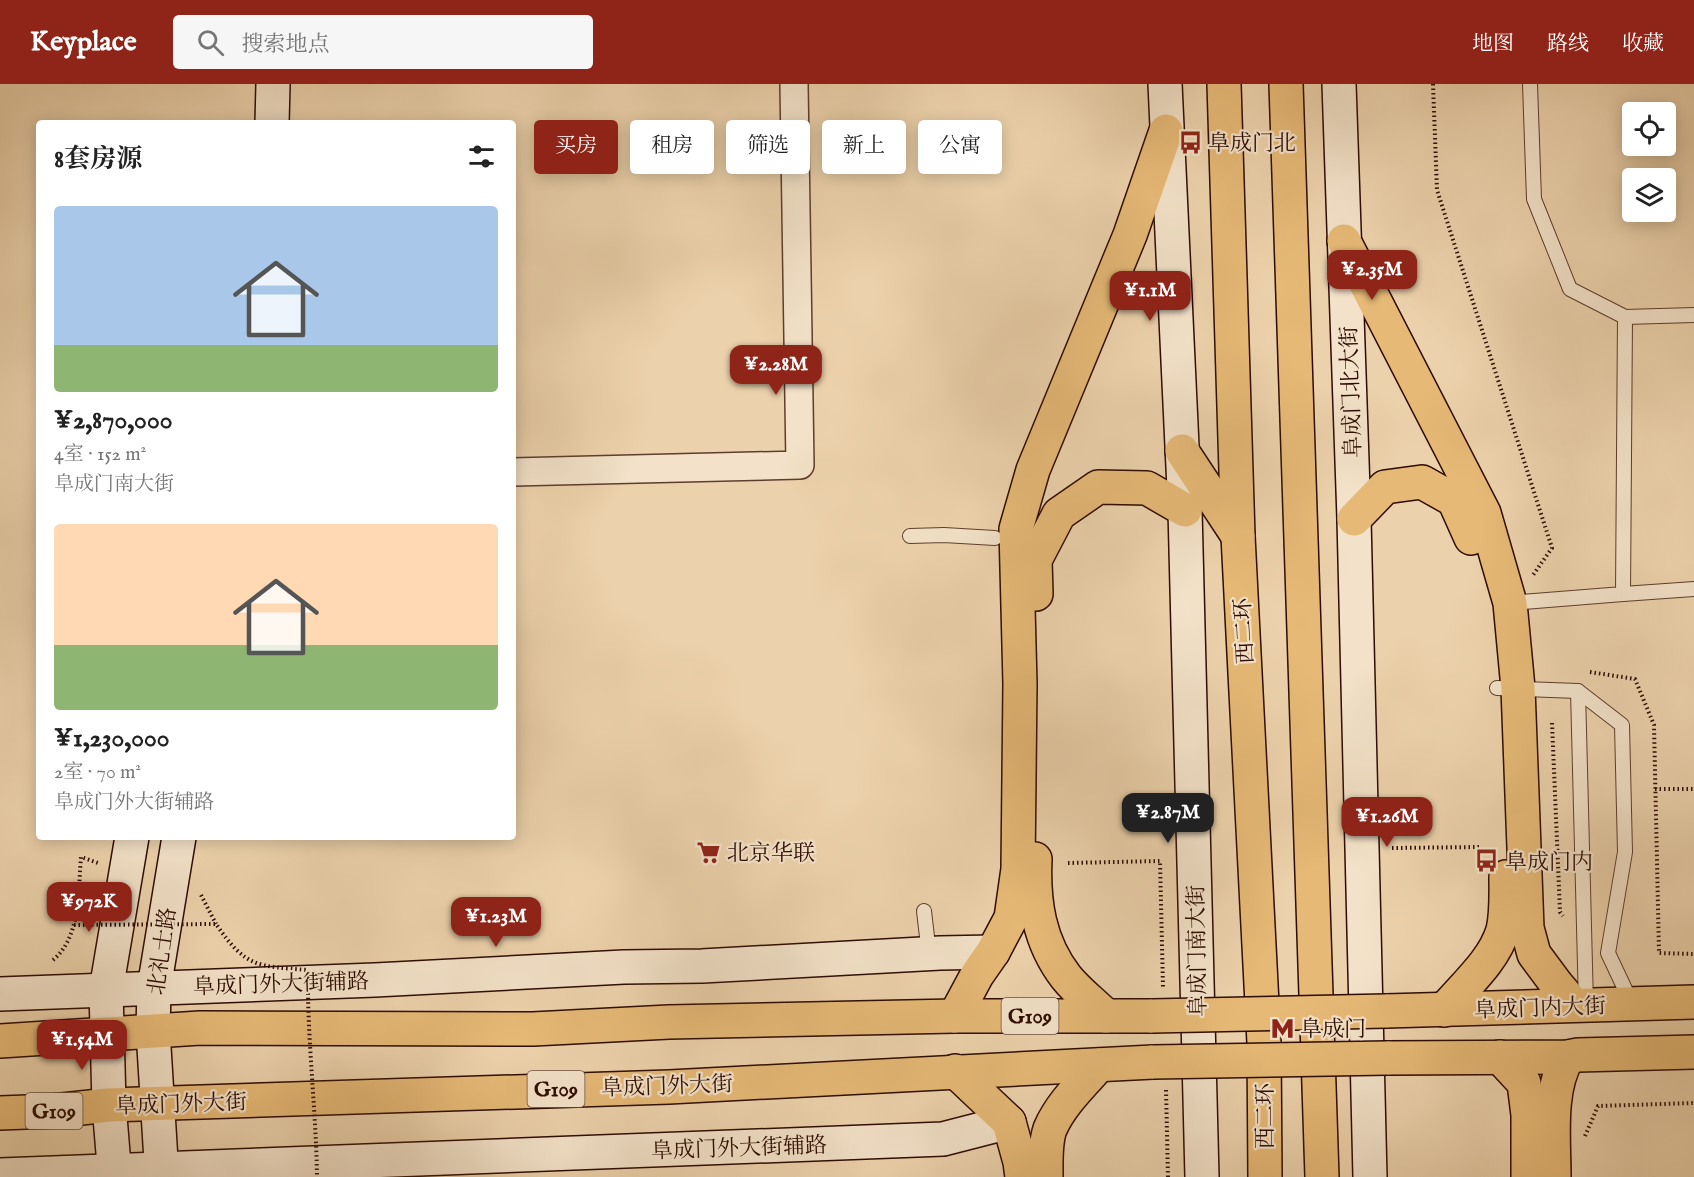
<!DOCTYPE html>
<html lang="zh">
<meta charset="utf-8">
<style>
:root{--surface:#fff;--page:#f6f6f6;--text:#222;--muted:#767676;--accent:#8f2418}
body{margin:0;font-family:"IM FELL English","Noto Serif SC",serif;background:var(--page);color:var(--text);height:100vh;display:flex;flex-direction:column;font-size:22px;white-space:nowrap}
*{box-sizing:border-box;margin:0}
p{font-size:20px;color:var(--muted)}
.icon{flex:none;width:33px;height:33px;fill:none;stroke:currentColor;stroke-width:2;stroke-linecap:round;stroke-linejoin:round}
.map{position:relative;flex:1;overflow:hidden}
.panel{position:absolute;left:36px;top:36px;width:480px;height:720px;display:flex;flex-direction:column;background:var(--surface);border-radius:6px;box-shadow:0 3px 15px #0003}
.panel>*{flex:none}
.guide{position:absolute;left:534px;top:36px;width:570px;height:54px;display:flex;gap:12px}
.controls{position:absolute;left:1622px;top:18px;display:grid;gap:12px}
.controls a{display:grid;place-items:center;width:54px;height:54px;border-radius:6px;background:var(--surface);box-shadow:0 3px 15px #0003;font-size:30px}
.price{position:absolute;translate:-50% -51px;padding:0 14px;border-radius:12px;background:var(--accent);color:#fff;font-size:20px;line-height:39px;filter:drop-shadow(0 2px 3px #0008)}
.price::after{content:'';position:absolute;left:50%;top:36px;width:18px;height:14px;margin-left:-9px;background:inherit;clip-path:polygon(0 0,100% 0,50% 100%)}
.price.current{background:#222;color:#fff}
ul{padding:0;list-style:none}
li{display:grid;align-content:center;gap:12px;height:318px;padding:0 18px}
li span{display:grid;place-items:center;height:186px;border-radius:6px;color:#555}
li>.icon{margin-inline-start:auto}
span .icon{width:108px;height:108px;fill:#fffc;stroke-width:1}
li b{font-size:26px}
h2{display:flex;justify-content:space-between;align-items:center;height:72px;padding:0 18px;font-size:26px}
.pill{padding:0 21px;border-radius:6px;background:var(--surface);box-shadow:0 3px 15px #0003;font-size:21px;line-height:54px}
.pill.current{background:var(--accent);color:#fff}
header{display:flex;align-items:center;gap:36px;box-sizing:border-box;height:84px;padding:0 30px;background:var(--accent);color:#fff}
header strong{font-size:28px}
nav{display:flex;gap:33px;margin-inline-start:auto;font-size:21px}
.search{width:420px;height:54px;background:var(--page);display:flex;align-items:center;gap:15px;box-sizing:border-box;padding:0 21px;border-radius:6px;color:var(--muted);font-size:22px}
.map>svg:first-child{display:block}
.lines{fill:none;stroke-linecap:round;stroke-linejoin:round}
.lane-casing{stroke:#5d3d2c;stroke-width:16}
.street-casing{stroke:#5d3d2c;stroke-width:30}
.secondary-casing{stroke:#2d0b02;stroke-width:36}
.primary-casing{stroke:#2d0b02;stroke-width:36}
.highway-casing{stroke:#2d0b02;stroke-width:36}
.path{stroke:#2d0b02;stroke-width:4;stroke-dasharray:1.5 3;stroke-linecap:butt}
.lane{stroke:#f3e2c9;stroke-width:14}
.street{stroke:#f3e2c9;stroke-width:27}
.secondary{stroke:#f3e2c9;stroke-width:33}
.primary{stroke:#e6b976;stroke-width:33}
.highway{stroke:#e6b976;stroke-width:33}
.primary-bridge-casing{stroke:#2d0b02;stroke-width:36;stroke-linecap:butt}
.path-bridge{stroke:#2d0b02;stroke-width:4;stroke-dasharray:1.5 3;stroke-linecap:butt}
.primary-bridge{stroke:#e6b976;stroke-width:33}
.labels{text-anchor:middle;stroke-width:4.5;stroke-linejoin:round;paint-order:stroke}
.shield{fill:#f3e2c9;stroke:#684c3e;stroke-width:1.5}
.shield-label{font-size:21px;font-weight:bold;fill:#2d0b02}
.poi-label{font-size:22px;fill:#2d0b02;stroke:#f3e2c9;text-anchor:start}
.street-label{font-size:22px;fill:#2d0b02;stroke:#f3e2c9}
</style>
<header>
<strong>Keyplace</strong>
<div class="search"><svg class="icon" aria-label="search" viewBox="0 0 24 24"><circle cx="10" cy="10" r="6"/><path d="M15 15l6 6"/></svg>搜索地点</div>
<nav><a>地图</a><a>路线</a><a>收藏</a></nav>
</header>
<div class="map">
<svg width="1694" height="1093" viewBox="0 0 1694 1093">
<rect width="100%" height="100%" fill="#ecd2ac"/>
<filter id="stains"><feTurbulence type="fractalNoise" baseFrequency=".00333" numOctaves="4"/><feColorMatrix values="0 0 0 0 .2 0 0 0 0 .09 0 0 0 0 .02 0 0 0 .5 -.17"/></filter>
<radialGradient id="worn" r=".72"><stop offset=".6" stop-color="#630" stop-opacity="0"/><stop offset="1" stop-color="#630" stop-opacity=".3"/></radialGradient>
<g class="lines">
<defs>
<g id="lane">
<path d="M 1625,233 L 1694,231"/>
<path d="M 910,452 L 944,451 L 995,454"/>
<path d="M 1623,510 L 1694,505"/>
<path d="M 1510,519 L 1623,510 L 1625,233 L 1570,205 L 1534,115 L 1530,0"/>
<path d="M 1497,604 L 1578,607 L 1622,641 L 1625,768 L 1608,869 L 1631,918"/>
<path d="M 1578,607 L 1586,921"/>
<path d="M 924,827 L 929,870"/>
</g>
<path id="street" d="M 513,388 L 800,381 L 794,0"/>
<g id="secondary">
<path d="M 1165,0 L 1185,426 L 1202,1093"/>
<path d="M 1339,0 L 1354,435 L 1370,1093"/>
<path d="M 272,39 L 273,0"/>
<path d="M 0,910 L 375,896 L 624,883 L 702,882 L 940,869 L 993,868"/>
<path d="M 0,1091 L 943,1055 L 1009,1038"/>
<path d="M 115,1093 L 109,1021 L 106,906 L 132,753"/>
<path d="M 162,1093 L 153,947 L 154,904 L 179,753"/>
</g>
<g id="primary">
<path d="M 1344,157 L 1484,429 L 1510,519 L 1518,604 L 1527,844 L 1534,870 L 1557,901 L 1574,921"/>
<path d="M 1354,435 L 1385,403 L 1422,398 L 1454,416 L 1471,454"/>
<path d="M 1444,926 C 1464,902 1494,877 1503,846 C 1507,829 1506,810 1506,793"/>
<path d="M 1386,927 L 1694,918"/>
<path d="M 1500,973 L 1524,999 L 1528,1031 L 1528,1093"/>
<path d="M 1387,974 L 1568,973 L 1578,971 L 1694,968"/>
</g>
<g id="highway">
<path d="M 1224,0 L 1238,452 L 1264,959 L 1265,1093"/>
<path d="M 1286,0 L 1322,1093"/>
<path d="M 1182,367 L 1238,452"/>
<path d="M 1036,510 L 1035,476 L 1059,430 L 1098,403 L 1147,404 L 1185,426"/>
<path d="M 1035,775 C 1033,818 1039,858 1066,893 C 1077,907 1093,919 1106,932"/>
<path d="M 955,932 L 977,891 L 993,868 L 1011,834 L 1018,785 L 1020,600 L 1016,445 L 1033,386 L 1130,151 L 1166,47"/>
<path d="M 0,957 L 200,944 L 533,945 L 669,938 L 955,932 L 1152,932"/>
<path d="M 955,987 L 1009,1038 L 1020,1078 L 1022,1093"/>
<path d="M 0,1029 L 53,1027 L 109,1021 L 669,1003 L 1153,978"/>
<path d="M 1046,1093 C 1046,1078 1045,1059 1050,1045 C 1060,1021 1082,1000 1099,981"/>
<path d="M 1554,1093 C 1554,1056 1548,1005 1568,973"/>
</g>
</defs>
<use href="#lane" class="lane-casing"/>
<use href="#street" class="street-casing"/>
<use href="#secondary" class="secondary-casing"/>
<use href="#primary" class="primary-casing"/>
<use href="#highway" class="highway-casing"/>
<g class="path">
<path d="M 1433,0 L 1437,106 L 1552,464 L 1533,491"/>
<path d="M 1590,588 L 1635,595 L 1654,641 L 1659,869 L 1694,870"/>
<path d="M 1552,639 L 1560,828 L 1563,832"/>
<path d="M 1655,705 L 1694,705"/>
<path d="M 1392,764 L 1480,763"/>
<path d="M 1068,779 L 1160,777 L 1163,903"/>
<path d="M 201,811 L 216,840"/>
<path d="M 53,876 C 81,853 78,807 81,773 L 98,779"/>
<path d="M 1166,1006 L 1168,1093"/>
<path d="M 1585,1052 L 1598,1022 L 1694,1019"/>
</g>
<use href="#lane" class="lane"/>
<use href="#street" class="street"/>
<use href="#secondary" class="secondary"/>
<use href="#primary" class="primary"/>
<use href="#highway" class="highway"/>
<defs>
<g id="primary-bridge">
<path d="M 1152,932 L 1386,927"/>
<path d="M 1153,978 L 1387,974"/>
</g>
</defs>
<use href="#primary-bridge" class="primary-bridge-casing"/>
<path class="path-bridge" d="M 74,841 L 216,840 C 246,884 257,882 308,886 C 307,955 316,1024 317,1093"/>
<use href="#primary-bridge" class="primary-bridge"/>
</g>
<defs>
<symbol id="bus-bare" viewBox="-9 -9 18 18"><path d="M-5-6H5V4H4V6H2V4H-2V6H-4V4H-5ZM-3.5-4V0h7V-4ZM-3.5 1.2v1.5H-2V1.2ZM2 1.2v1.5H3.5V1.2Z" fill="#8f2418" stroke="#f3e2c9" stroke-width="2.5" paint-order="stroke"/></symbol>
<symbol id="supermarket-bare" viewBox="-9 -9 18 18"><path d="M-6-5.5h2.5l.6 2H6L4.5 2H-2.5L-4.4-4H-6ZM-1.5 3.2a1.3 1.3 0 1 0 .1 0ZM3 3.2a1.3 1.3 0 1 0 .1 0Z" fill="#8f2418" stroke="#f3e2c9" stroke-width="2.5" paint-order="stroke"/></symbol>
<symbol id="metro-bare" viewBox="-9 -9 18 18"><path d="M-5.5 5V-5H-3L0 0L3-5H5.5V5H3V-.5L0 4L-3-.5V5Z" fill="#8f2418" stroke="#f3e2c9" stroke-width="2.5" paint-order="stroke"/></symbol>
</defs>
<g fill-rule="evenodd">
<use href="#bus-bare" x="1174" y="42" width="33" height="33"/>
<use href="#supermarket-bare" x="692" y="752" width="33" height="33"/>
<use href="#bus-bare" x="1470" y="760" width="33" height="33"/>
<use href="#metro-bare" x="1266" y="928" width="33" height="33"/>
</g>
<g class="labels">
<g class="shield">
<rect x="1001.5" y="914" width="57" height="36" rx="4.5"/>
<rect x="527.5" y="987" width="57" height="36" rx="4.5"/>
<rect x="25.5" y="1009" width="57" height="36" rx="4.5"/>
</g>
<g class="shield-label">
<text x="1030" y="939">G109</text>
<text x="556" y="1012">G109</text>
<text x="54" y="1034">G109</text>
</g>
<g class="poi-label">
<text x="1208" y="66">阜成门北</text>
<text x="727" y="776">北京华联</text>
<text x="1505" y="785">阜成门内</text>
<text x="1300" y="952">阜成门</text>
</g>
<g class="street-label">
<text transform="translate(1350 308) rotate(-92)" y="8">阜成门北大街</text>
<text transform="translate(1243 547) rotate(-93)" y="8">西二环</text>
<text transform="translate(161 867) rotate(-82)" y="8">北礼士路</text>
<text transform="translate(1196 867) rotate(-91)" y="8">阜成门南大街</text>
<text transform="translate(281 899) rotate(-2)" y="8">阜成门外大街辅路</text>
<text transform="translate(1540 923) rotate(-2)" y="8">阜成门内大街</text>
<text transform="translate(667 1001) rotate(-2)" y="8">阜成门外大街</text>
<text transform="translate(181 1019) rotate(-2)" y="8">阜成门外大街</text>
<text transform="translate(1264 1032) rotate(-90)" y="8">西二环</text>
<text transform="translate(739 1063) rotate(-2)" y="8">阜成门外大街辅路</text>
</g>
</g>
<rect width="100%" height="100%" filter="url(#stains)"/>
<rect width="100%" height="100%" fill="url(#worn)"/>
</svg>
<div class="controls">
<a><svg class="icon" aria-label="locate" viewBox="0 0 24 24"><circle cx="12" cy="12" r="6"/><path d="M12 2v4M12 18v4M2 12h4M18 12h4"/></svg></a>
<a><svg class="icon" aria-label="layers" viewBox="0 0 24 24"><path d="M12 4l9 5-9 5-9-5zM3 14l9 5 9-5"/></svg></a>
</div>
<b class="price" style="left:1372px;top:217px">¥2.35M</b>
<b class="price" style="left:1150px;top:238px">¥1.1M</b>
<b class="price" style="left:776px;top:312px">¥2.28M</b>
<b class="price current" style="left:1168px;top:760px">¥2.87M</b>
<b class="price" style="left:1387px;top:764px">¥1.26M</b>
<b class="price" style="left:89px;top:849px">¥972K</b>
<b class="price" style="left:496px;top:864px">¥1.23M</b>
<b class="price" style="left:82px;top:987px">¥1.54M</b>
<div class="guide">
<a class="pill current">买房</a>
<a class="pill">租房</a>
<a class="pill">筛选</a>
<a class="pill">新上</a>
<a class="pill">公寓</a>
</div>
<section class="panel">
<h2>8套房源<svg class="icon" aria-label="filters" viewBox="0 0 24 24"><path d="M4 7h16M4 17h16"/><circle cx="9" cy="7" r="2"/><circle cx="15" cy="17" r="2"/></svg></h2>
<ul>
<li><span style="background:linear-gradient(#a9c7e8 75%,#8fb573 0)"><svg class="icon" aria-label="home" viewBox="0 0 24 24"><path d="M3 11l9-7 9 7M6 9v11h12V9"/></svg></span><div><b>¥2,870,000</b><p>4室 · 152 m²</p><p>阜成门南大街</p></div></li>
<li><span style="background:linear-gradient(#ffd9b3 65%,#8fb573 0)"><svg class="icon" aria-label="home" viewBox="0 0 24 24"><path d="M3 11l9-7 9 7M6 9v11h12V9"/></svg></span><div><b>¥1,230,000</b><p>2室 · 70 m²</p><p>阜成门外大街辅路</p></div></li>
</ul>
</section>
</div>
